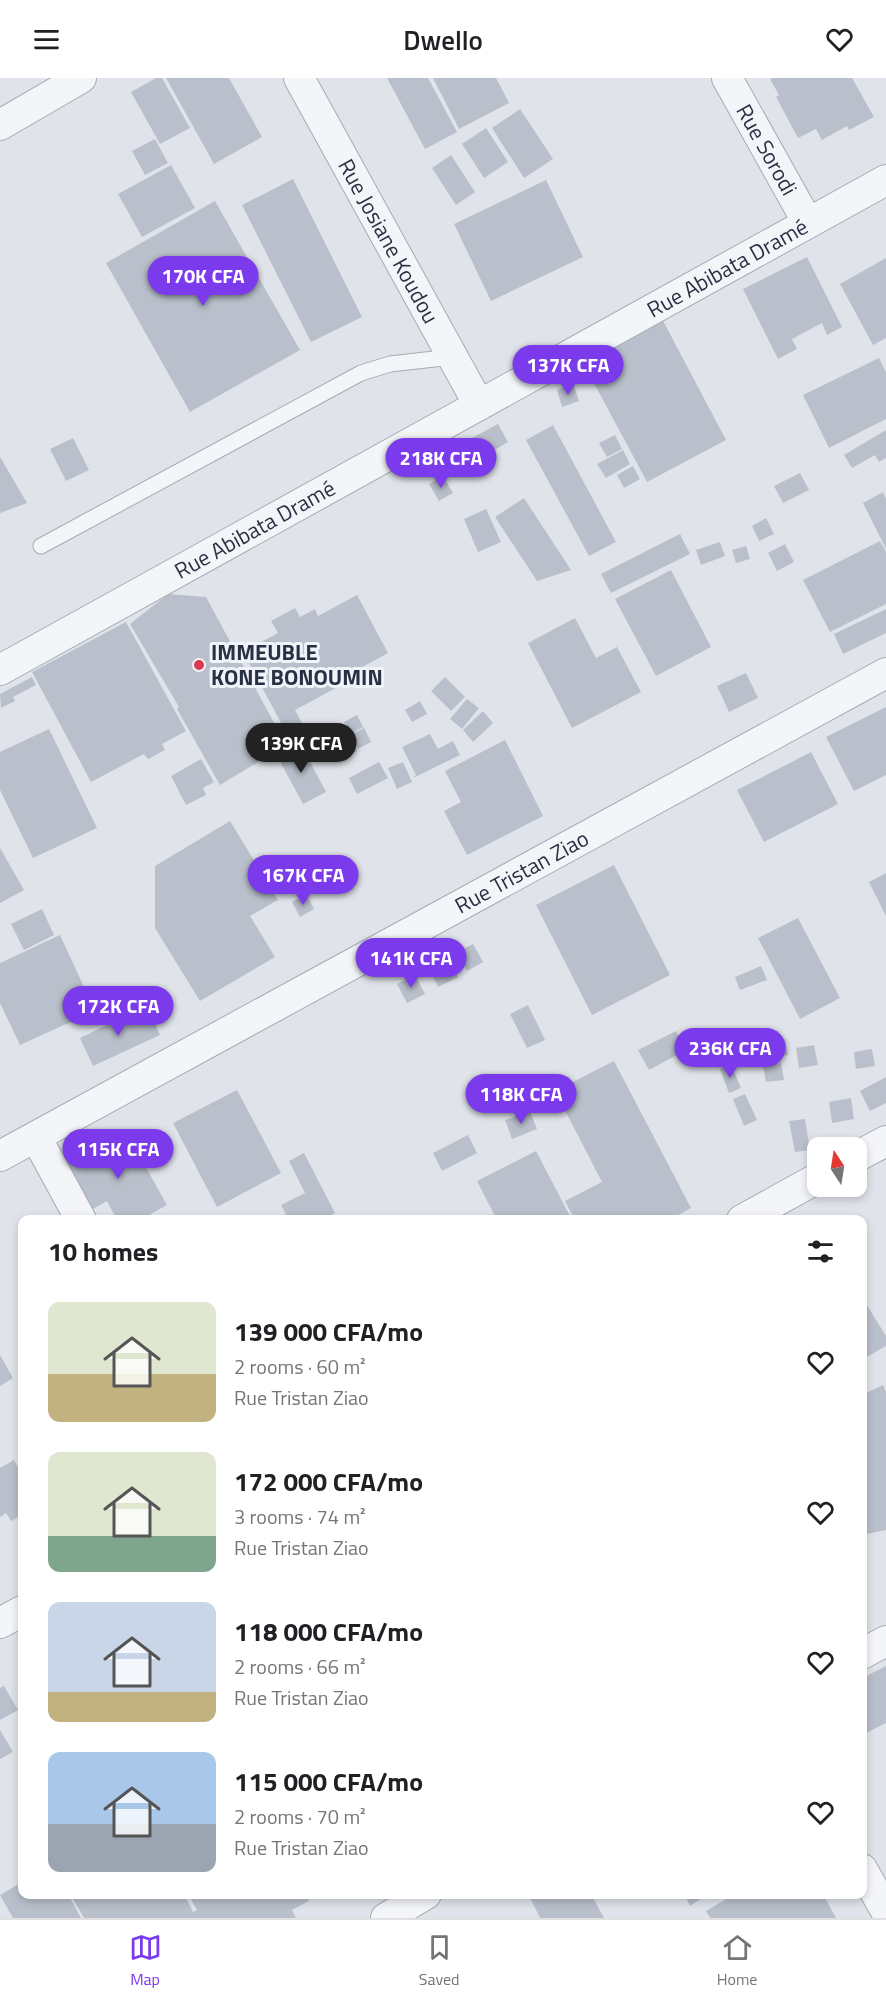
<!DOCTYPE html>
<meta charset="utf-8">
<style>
:root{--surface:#fff;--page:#f2f2f2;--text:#202124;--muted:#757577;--line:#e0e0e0;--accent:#7c3aed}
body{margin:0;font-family:"Titillium Web",sans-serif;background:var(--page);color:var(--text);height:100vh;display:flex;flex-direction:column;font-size:22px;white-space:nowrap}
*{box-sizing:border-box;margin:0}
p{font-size:20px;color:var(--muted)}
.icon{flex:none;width:33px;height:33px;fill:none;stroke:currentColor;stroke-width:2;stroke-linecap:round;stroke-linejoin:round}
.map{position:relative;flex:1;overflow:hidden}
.side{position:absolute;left:18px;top:1137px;width:849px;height:684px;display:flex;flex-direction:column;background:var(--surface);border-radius:12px;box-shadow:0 3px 9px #0003}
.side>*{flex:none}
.needle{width:39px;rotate:348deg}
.fabs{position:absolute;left:807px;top:1059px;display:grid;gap:12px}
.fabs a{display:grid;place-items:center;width:60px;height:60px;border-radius:12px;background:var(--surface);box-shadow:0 3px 9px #0003;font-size:30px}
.price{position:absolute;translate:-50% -51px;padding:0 14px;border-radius:21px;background:var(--accent);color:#fff;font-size:20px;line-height:39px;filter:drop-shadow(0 2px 3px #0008)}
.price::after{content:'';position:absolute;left:50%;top:36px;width:18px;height:14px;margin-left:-9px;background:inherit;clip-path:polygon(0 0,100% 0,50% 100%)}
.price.on{background:#222;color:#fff}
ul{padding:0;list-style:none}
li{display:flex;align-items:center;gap:18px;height:150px;padding:0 30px}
li span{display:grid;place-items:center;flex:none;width:168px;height:120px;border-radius:12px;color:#555}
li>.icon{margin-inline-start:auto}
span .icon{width:72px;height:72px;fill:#fffc;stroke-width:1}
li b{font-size:26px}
h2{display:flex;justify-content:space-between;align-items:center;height:72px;padding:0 30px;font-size:26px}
header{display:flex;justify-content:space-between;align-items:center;height:78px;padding:0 30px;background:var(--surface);font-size:27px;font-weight:600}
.dock{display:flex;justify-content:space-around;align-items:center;height:84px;border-top:2px solid var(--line);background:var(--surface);font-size:16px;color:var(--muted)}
.dock a{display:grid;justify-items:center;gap:3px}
.dock .on{color:var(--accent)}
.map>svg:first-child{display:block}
.building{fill:#b9c0cb}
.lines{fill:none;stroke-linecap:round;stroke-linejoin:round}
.service-casing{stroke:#a5abb5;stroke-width:17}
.minor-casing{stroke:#a5abb5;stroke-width:32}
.service{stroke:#f3f5f8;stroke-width:15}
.minor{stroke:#f3f5f8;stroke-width:30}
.poi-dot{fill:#db3950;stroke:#f0f3f7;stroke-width:2}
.labels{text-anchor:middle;stroke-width:6;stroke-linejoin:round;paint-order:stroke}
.street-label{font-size:22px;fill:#273143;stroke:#f0f3f7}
.poi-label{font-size:22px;font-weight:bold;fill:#273143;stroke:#f0f3f7;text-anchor:start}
</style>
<header><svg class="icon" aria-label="menu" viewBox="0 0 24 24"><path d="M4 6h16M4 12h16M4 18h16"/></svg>Dwello<svg class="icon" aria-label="heart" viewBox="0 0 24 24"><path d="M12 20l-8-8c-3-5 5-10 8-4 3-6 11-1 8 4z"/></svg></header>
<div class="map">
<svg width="886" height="1840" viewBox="0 0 886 1840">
<rect width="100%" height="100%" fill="#e0e4ea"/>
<g class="building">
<path d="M 156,0 L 162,0 L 190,50 L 160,66 L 131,14 Z"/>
<path d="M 166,0 L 229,0 L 262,59 L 214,86 Z"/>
<path d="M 387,0 L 428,0 L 457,54 L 425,71 Z"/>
<path d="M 433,0 L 496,0 L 509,25 L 459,51 Z"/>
<path d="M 773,0 L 852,0 L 874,39 L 849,52 L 847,48 L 822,62 L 816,51 L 798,60 L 776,19 L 779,17 L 770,1 Z"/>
<path d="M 520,31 L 553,81 L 524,100 L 492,50 Z"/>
<path d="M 486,50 L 508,84 L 484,100 L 462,66 Z"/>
<path d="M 155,61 L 168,85 L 145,97 L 132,73 Z"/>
<path d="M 451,77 L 475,114 L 456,127 L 432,90 Z"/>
<path d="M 171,87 L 195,130 L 142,159 L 118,116 Z"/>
<path d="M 293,101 L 362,239 L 311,264 L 242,127 Z"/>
<path d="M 546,102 L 583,179 L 491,223 L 454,146 Z"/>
<path d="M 215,123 L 300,272 L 190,334 L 106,185 Z"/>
<path d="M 807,179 L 842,249 L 827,257 L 822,245 L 792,261 L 797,271 L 778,281 L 743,211 Z"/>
<path d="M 886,180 L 886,260 L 873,267 L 840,206 Z"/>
<path d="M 660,237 L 726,362 L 647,404 L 580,279 Z"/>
<path d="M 879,280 L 886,294 L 886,341 L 829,370 L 803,317 Z"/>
<path d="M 573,306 L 579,323 L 562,329 L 557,312 Z"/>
<path d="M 498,346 L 508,364 L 482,379 L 472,360 Z"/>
<path d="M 553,347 L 616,464 L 589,478 L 526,362 Z"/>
<path d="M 886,352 L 886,380 L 879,384 L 875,377 L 852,390 L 844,377 Z"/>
<path d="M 615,357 L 622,371 L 607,379 L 599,365 Z"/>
<path d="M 73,360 L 89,392 L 66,403 L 50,371 Z"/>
<path d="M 623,372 L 630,386 L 606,400 L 597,386 Z"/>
<path d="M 0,379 L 27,425 L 0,435 Z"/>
<path d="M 633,388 L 640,401 L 624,410 L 617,397 Z"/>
<path d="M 800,395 L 809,412 L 783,425 L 774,408 Z"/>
<path d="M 443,398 L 453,415 L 439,423 L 429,406 Z"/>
<path d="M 883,414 L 886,421 L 886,471 L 863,425 Z"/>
<path d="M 524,420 L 571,492 L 537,503 L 495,439 Z"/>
<path d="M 486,431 L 501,464 L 478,474 L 464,441 Z"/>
<path d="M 766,440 L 774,456 L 759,463 L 752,448 Z"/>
<path d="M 680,456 L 690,476 L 611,515 L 601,496 Z"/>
<path d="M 880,463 L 886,474 L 886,526 L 830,554 L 803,502 Z"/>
<path d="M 720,464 L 725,478 L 701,487 L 696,472 Z"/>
<path d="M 785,466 L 794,484 L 777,493 L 768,475 Z"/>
<path d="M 746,468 L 750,481 L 736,485 L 732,472 Z"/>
<path d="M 671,492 L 711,569 L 656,598 L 615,521 Z"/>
<path d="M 168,516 L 206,519 L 286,667 L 220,707 L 177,631 L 179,629 L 130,546 Z"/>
<path d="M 357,517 L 388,575 L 344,599 L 347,604 L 295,632 L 309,658 L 293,667 L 243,574 L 278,555 L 271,543 L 295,530 L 300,539 L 315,531 L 318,538 Z"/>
<path d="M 886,531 L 886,555 L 843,576 L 834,556 Z"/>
<path d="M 575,540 L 596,580 L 617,569 L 641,614 L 572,650 L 528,565 Z"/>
<path d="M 126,544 L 186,653 L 162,666 L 165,672 L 148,681 L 144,676 L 91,704 L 32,594 Z"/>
<path d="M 746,595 L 758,620 L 729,634 L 717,608 Z"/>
<path d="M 32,599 L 36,607 L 13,619 L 15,623 L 1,630 L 0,616 Z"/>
<path d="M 445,599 L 465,619 L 451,633 L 431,613 Z"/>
<path d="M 467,621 L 479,630 L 462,651 L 450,641 Z"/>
<path d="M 420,623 L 427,636 L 412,644 L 405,632 Z"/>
<path d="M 886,629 L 886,697 L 854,713 L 826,659 Z"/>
<path d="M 483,633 L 493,645 L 473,664 L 463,652 Z"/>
<path d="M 357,637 L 363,649 L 350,656 L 344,644 Z"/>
<path d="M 341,646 L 345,655 L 335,661 L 330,652 Z"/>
<path d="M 364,650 L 371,664 L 358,671 L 350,657 Z"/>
<path d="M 49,651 L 97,750 L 33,780 L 0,712 L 0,674 Z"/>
<path d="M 430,656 L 438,671 L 453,663 L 460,677 L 413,700 L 416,697 L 402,669 Z"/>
<path d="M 316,659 L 328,677 L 319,682 L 309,662 Z"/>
<path d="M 350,660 L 357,673 L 342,681 L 334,668 Z"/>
<path d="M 505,662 L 543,738 L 467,777 L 444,733 L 461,724 L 445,693 Z"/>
<path d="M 300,665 L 326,714 L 303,726 L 277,678 Z"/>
<path d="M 811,674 L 838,726 L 764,764 L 737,712 Z"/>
<path d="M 201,681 L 214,704 L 203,710 L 206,717 L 186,727 L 171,698 Z"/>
<path d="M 379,684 L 388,700 L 357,716 L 349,700 Z"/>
<path d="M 403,684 L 412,704 L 397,711 L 388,690 Z"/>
<path d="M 230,743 L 278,822 L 250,838 L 275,879 L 200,923 L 155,850 L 155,788 Z"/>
<path d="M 0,770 L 24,812 L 0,825 Z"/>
<path d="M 301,781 L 309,796 L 286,808 L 278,793 Z"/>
<path d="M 614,787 L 670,897 L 592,937 L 536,827 Z"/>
<path d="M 886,795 L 886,838 L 869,804 Z"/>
<path d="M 306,816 L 314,831 L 300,839 L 292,824 Z"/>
<path d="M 42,831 L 54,857 L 24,872 L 11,846 Z"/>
<path d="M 798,840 L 840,920 L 800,941 L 758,860 Z"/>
<path d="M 60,857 L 95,933 L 20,967 L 0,925 L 0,885 Z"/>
<path d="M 473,866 L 483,884 L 467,893 L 457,874 Z"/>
<path d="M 448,881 L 458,899 L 438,909 L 429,891 Z"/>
<path d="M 761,888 L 767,902 L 740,912 L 735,899 Z"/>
<path d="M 415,897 L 425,916 L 407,925 L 397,906 Z"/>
<path d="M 528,927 L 545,962 L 527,970 L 510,936 Z"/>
<path d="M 126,930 L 132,945 L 150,936 L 160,957 L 93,988 L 80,960 L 111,945 L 108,938 Z"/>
<path d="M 676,953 L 686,972 L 649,992 L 638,972 Z"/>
<path d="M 785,961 L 788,977 L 765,981 L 762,964 Z"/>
<path d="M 814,967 L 818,987 L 799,990 L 796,970 Z"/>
<path d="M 872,971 L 875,988 L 856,991 L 854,974 Z"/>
<path d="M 614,983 L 691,1130 L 669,1142 L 575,1142 L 565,1123 L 602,1104 L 555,1013 Z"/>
<path d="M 781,985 L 784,1002 L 766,1004 L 763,988 Z"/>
<path d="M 731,986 L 741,1010 L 729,1015 L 720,991 Z"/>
<path d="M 886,999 L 886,1025 L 870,1033 L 860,1013 Z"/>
<path d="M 237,1012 L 281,1095 L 217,1129 L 173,1045 Z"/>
<path d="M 745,1016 L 757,1042 L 744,1048 L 733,1021 Z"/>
<path d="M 851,1020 L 854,1041 L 832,1045 L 829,1024 Z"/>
<path d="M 530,1033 L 537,1051 L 512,1061 L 505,1042 Z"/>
<path d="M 805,1041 L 810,1072 L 795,1074 L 789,1043 Z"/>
<path d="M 126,1054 L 167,1127 L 140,1142 L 117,1142 L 107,1123 L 93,1131 L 68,1085 Z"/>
<path d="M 468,1057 L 477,1075 L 442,1093 L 433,1075 Z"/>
<path d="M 536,1073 L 572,1142 L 497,1142 L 477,1103 Z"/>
<path d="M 304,1075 L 335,1135 L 323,1142 L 289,1142 L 281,1127 L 305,1115 L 289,1083 Z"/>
<path d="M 862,1219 L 886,1258 L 886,1268 L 862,1282 Z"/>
<path d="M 0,1277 L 13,1300 L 0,1308 Z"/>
<path d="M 883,1307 L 886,1314 L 886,1452 L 862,1457 L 862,1317 Z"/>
<path d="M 14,1382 L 22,1397 L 22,1437 L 11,1443 L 6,1435 L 0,1439 L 0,1390 Z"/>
<path d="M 886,1588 L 886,1645 L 862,1657 L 862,1600 Z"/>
<path d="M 4,1608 L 18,1632 L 0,1642 L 0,1610 Z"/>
<path d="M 0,1652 L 13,1674 L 0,1681 Z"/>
<path d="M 22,1804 L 22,1816 L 68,1816 L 81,1840 L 13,1840 L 0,1817 Z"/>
<path d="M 70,1816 L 184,1816 L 193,1834 L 197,1832 L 188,1816 L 306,1816 L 309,1823 L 292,1832 L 296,1840 L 84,1840 Z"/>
<path d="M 528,1816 L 591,1816 L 604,1840 L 540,1840 Z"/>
<path d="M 684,1816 L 709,1816 L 690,1828 Z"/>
<path d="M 735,1816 L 823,1816 L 836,1840 L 710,1840 L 706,1833 Z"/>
</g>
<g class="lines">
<defs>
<path id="service" d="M 41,468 L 361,295 L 390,286 L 452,279"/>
<g id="minor">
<path id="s1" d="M 299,0 L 479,327"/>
<path id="s2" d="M 727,0 L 808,145"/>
<path d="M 0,47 L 81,0"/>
<path id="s3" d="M 0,592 L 886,102"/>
<path d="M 36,1059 L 81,1142"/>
<path id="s4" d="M 0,1078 L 886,595"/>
<path d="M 856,1079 L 886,1063"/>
<path d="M 742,1142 L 818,1100"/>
<path d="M 0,1545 L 22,1533"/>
<path d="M 862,1576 L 886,1563"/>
<path d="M 862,1791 L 886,1833"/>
<path d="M 386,1840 L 426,1816"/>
</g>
</defs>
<use href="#service" class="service-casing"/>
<use href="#minor" class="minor-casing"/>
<use href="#service" class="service"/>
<use href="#minor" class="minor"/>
</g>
<circle class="poi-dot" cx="199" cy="587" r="6"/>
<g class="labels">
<g class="street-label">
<text dy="8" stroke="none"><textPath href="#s2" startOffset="82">Rue Sorodi</textPath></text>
<text dy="8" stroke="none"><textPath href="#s1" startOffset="186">Rue Josiane Koudou</textPath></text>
<text dy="8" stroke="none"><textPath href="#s3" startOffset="831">Rue Abibata Dramé</textPath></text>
<text dy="8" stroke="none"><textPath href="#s3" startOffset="291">Rue Abibata Dramé</textPath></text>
<text dy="8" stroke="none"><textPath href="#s4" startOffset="594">Rue Tristan Ziao</textPath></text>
</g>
<g class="poi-label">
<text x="211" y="582">IMMEUBLE<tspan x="211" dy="25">KONE BONOUMIN</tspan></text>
</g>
</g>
</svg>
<div class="fabs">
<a><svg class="needle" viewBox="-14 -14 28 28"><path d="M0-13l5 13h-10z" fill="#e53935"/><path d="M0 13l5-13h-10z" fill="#757577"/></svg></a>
</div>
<b class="price" style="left:203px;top:229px">170K CFA</b>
<b class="price" style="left:568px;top:318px">137K CFA</b>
<b class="price" style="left:441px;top:411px">218K CFA</b>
<b class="price on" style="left:301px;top:696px">139K CFA</b>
<b class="price" style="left:303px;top:828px">167K CFA</b>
<b class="price" style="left:411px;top:911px">141K CFA</b>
<b class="price" style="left:118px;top:959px">172K CFA</b>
<b class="price" style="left:730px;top:1001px">236K CFA</b>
<b class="price" style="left:521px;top:1047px">118K CFA</b>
<b class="price" style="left:118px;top:1102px">115K CFA</b>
<section class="side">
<h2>10 homes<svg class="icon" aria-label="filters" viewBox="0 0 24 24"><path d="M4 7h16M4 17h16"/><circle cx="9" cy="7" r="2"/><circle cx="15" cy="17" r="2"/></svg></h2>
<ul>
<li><span style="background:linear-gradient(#dfe7d0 60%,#c2b280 0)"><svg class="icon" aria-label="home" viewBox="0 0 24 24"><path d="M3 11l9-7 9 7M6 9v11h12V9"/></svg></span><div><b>139 000 CFA/mo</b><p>2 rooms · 60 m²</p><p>Rue Tristan Ziao</p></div><svg class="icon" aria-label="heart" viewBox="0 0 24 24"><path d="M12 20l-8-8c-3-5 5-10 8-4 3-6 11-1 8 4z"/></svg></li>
<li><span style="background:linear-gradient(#dfe7d0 70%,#7fa58c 0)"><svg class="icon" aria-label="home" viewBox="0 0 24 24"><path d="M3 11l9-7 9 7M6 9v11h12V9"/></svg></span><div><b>172 000 CFA/mo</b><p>3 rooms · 74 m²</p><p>Rue Tristan Ziao</p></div><svg class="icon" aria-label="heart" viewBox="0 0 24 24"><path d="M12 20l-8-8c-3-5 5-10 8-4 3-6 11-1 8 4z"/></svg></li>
<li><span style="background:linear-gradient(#c9d6e8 75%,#c2b280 0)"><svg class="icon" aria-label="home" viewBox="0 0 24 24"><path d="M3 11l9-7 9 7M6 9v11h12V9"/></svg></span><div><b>118 000 CFA/mo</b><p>2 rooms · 66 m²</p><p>Rue Tristan Ziao</p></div><svg class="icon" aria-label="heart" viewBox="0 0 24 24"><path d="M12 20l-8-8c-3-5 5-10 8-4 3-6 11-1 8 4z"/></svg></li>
<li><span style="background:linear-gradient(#a9c7e8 60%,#9aa5b1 0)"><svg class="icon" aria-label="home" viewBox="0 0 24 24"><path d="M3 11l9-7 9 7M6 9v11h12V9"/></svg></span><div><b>115 000 CFA/mo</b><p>2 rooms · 70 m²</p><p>Rue Tristan Ziao</p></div><svg class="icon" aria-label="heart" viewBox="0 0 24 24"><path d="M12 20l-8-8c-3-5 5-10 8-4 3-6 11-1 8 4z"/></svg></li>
</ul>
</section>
</div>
<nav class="dock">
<a class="on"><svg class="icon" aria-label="map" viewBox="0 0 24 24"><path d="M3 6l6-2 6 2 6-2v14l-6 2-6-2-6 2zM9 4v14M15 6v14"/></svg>Map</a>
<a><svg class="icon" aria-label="saved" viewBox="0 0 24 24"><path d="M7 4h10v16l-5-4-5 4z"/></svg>Saved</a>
<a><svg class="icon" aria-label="home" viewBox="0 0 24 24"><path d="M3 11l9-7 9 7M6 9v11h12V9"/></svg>Home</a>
</nav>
